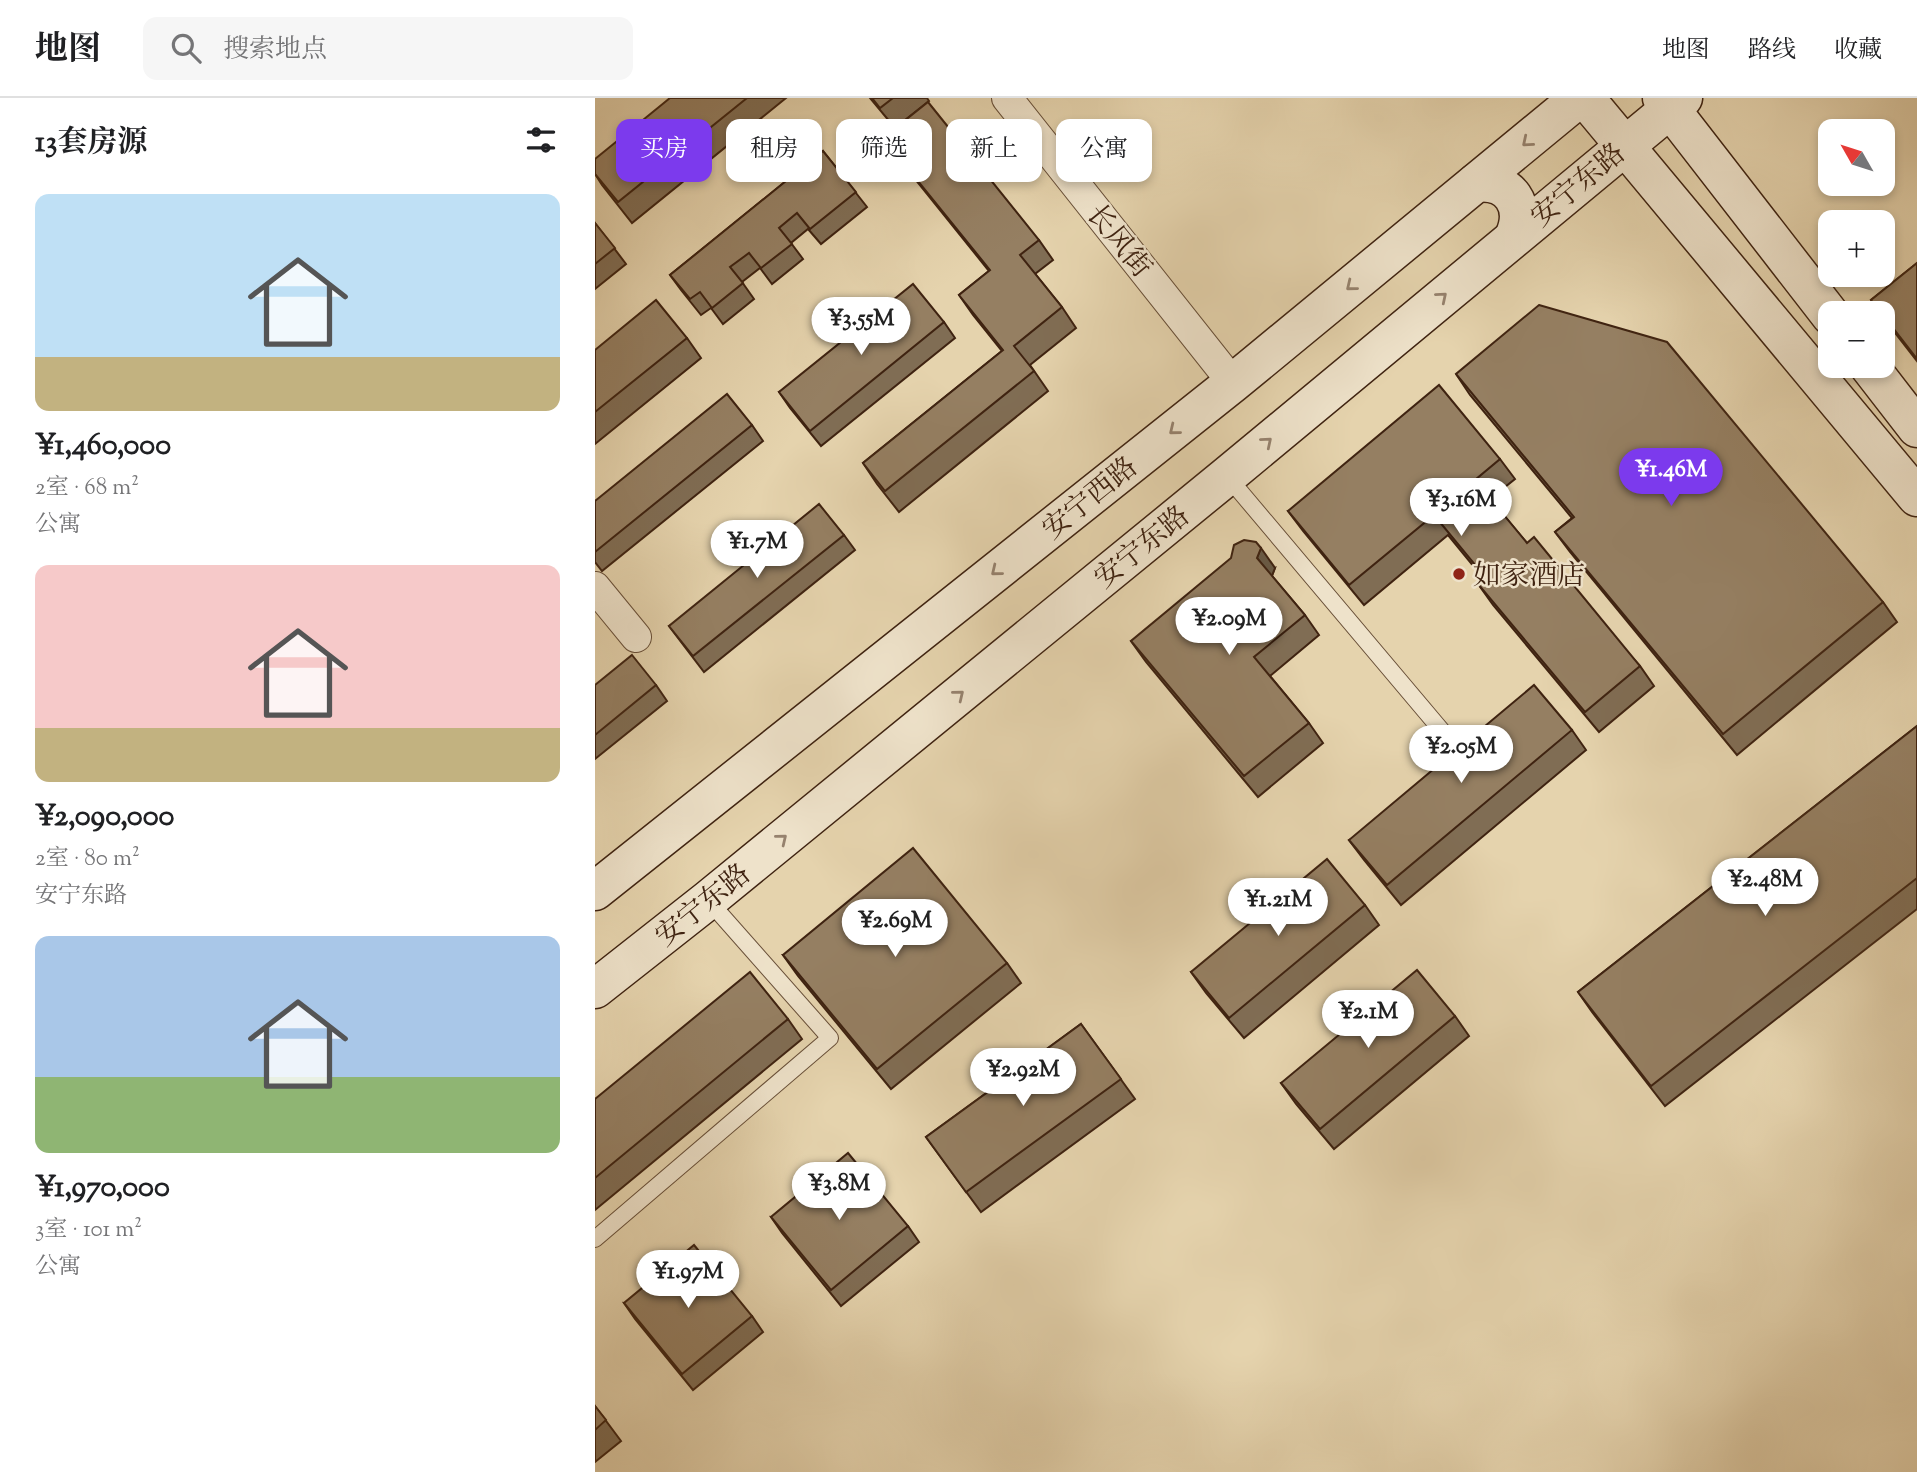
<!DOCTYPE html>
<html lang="zh">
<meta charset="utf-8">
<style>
:root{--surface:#fff;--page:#f6f6f6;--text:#202124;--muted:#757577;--line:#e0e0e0;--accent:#7c3aed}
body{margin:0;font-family:"Sorts Mill Goudy","Noto Serif SC",serif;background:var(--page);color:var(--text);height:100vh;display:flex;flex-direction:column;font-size:26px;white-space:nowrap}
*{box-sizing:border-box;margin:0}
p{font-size:23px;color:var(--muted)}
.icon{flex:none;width:38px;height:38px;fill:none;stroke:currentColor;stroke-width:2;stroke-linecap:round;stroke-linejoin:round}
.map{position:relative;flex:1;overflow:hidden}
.side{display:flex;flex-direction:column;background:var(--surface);width:595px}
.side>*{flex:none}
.banner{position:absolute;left:21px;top:21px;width:665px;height:63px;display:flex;gap:14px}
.needle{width:46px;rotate:309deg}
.tools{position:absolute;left:1223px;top:21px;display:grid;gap:14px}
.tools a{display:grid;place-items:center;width:77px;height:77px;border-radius:14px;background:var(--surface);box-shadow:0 4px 10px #0003;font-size:35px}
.price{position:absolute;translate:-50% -60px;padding:0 16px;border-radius:24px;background:#fff;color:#222;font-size:23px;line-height:46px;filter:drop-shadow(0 2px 4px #0008)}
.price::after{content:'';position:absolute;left:50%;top:42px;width:21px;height:16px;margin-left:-10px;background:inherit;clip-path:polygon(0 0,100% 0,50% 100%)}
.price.current{background:var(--accent);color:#fff}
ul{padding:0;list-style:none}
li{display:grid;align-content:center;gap:14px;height:371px;padding:0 35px}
li span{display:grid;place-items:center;height:217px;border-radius:14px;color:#555}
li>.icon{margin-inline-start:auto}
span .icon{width:126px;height:126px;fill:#fffc;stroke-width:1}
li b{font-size:30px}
h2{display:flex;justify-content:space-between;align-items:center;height:84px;padding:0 35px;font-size:30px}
.tag{padding:0 24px;border-radius:14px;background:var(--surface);box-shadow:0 4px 10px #0003;font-size:24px;line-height:63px}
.tag.current{background:var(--accent);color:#fff}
header{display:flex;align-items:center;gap:42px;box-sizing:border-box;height:98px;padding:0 35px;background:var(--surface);border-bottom:2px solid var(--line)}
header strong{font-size:33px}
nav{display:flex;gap:38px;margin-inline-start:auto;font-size:24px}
.search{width:490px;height:63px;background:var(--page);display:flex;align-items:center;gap:18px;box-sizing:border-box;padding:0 24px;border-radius:14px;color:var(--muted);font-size:26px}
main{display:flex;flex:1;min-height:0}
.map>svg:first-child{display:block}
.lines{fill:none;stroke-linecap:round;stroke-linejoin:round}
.lane-casing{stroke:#684f38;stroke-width:18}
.street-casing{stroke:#684f38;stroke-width:32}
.secondary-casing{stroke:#3f2311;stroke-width:41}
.lane{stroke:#eee2ca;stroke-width:16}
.street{stroke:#eee2ca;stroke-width:30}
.secondary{stroke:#eee2ca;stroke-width:38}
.wall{fill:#806d54;stroke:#3f2311;stroke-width:2}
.shaded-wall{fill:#685945;stroke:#3f2311;stroke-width:2}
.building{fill:#957f62;stroke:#3f2311;stroke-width:2}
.oneway{stroke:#96826e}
.poi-dot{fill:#8f2418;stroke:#eee2ca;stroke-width:2.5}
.labels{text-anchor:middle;stroke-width:5;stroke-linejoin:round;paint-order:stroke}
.street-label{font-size:28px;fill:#3f2311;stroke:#eee2ca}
.poi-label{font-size:28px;fill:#3f2311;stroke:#eee2ca;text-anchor:start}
</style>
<header>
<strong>地图</strong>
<div class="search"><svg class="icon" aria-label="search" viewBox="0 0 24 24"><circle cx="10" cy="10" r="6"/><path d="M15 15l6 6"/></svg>搜索地点</div>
<nav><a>地图</a><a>路线</a><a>收藏</a></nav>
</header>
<main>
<section class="side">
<h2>13套房源<svg class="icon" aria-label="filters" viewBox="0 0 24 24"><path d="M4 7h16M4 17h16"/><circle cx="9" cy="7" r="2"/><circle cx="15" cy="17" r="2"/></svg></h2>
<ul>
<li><span style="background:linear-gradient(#bfe0f5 75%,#c2b280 0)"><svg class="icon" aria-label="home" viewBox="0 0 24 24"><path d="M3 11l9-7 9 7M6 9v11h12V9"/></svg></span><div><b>¥1,460,000</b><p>2室 · 68 m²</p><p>公寓</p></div></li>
<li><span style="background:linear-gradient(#f6c9c9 75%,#c2b280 0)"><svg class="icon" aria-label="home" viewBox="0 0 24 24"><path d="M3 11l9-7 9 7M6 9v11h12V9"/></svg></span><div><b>¥2,090,000</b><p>2室 · 80 m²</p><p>安宁东路</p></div></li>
<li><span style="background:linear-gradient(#a9c7e8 65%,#8fb573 0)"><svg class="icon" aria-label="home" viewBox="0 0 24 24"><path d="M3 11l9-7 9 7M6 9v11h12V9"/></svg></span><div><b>¥1,970,000</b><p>3室 · 101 m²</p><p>公寓</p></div></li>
</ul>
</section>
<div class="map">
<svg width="1322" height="1374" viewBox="0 0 1322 1374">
<rect width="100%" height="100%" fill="#e5d3ad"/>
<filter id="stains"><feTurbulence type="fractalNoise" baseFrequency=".00286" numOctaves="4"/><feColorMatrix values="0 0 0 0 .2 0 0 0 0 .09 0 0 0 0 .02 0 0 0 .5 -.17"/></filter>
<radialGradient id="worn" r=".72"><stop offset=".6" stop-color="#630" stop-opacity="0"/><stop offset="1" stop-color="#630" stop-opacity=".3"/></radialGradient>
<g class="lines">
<defs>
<g id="lane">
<path d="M 632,378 L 858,646"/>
<path d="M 0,1141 L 235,940 L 113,802"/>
</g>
<g id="street">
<path d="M 412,0 L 638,285"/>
<path d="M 0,489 L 41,539"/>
</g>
<g id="secondary">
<path d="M 990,0 L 1322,399"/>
<path d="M 1067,0 L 1236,218"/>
<path d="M 881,85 C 915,81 933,108 919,139"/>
<path d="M 1274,268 L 1322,330"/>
<path d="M 0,793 L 638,285 L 984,0"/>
<path d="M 0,891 L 113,802 L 632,378 L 1088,0"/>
</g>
</defs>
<use href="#lane" class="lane-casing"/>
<use href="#street" class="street-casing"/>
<use href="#secondary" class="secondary-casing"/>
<use href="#lane" class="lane"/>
<use href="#street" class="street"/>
<use href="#secondary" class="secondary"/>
</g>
<g class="wall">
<path d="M 75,0 L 191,0 L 37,125 L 7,87 L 0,76 Z"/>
<path d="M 275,0 L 332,0 L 334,3 L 300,30 Z"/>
<path d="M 288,40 L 444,142 L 458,162 L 440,176 L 467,209 L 481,230 L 435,267 L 453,293 L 304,414 L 282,386 L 268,365 L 407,253 L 378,217 L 364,197 L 394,173 L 303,60 Z"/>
<path d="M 228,53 L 272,109 L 226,146 L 213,131 L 196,145 L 208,161 L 177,186 L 165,170 L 147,184 L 159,201 L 128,226 L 116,210 L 106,217 L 86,192 L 75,177 Z"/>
<path d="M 0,125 L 31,166 L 0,191 Z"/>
<path d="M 1322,165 L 1322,263 L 1290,222 L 1288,219 L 1288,215 L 1285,215 L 1276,202 Z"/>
<path d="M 349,224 L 360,240 L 226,348 L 195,310 L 184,294 Z"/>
<path d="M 92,240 L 106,260 L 0,346 L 0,252 Z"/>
<path d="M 861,276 L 1288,504 L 1302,524 L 1142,657 L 975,454 L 960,434 L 977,420 L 875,297 Z"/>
<path d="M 157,327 L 168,343 L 7,473 L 0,464 L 0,403 Z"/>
<path d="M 905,361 L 920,381 L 895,401 L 932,445 L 1045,568 L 1059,588 L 1004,634 L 898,507 L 883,486 L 889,481 L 853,437 L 769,507 L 708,433 L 693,413 Z"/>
<path d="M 249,437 L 260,452 L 109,574 L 74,528 Z"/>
<path d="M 680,470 L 677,478 L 710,517 L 724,537 L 675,578 L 714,625 L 728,645 L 663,699 L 551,564 L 536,543 Z"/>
<path d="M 0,587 L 61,587 L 72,603 L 0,661 Z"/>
<path d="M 1322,628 L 1322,811 L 1070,1008 L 997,914 L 983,894 Z"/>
<path d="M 977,632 L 991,652 L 806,807 L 769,762 L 754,742 Z"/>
<path d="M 770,807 L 784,827 L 649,940 L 611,895 L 596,874 Z"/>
<path d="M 188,857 L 412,865 L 426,885 L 296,991 L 203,878 Z"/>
<path d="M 860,918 L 874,938 L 739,1051 L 701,1006 L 686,985 Z"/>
<path d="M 193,921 L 207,941 L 0,1112 L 0,1001 Z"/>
<path d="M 486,926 L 540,1001 L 386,1114 L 331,1039 Z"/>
<path d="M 176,1119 L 313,1128 L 324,1144 L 246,1208 L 187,1135 Z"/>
<path d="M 29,1205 L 157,1218 L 168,1234 L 98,1292 L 40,1221 Z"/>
<path d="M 0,1308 L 26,1343 L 0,1364 Z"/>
</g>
<path class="shaded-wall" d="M 666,450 L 680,470 L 676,480 L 662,460 Z"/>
<g class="building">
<path d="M 75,0 L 152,0 L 23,104 L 0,76 L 0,61 Z"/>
<path d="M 277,0 L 298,0 L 285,10 Z"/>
<path d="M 333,4 L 444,142 L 425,157 L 467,209 L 419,248 L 439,273 L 290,393 L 268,365 L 408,252 L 364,197 L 395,172 L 288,40 Z"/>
<path d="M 228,53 L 261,94 L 215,131 L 202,115 L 184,130 L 197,146 L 166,170 L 154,155 L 135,169 L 148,185 L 117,210 L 105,194 L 95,201 L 75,177 Z"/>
<path d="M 0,125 L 20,150 L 0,166 Z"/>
<path d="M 1322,165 L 1322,261 L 1288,217 L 1288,215 L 1286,215 L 1276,202 Z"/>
<path d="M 318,186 L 349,224 L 215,333 L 184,294 Z"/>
<path d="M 61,202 L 92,240 L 0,314 L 0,252 Z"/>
<path d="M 944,207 L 1072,244 L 1288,504 L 1128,636 L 960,434 L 979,419 L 861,276 Z"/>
<path d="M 844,287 L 905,361 L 880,382 L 932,445 L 939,439 L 1045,568 L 990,614 L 883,486 L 891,480 L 839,417 L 754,487 L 693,413 Z"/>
<path d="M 132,296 L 157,327 L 0,454 L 0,403 Z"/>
<path d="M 224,406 L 249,437 L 98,558 L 74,528 Z"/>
<path d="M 649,442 L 661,444 L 666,450 L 662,460 L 710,517 L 659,559 L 714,625 L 649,678 L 536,543 L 636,460 L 639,447 Z"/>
<path d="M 37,557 L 61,587 L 0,637 L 0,587 Z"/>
<path d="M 939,587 L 977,632 L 792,787 L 754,742 Z"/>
<path d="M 1322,628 L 1322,780 L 1056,988 L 983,894 Z"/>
<path d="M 318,750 L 412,865 L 282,971 L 188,857 Z"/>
<path d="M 732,761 L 770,807 L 634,920 L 596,874 Z"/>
<path d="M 822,872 L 860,918 L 725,1031 L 686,985 Z"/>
<path d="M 155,874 L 193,921 L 0,1080 L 0,1001 Z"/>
<path d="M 486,926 L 526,981 L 371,1094 L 331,1039 Z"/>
<path d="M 253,1055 L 313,1128 L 236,1192 L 176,1119 Z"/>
<path d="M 99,1147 L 157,1218 L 87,1276 L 29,1205 Z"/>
<path d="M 0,1308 L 11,1322 L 0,1332 Z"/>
</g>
<defs><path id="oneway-chevron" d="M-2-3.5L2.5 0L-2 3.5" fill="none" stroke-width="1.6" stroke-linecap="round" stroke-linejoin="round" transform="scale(1.75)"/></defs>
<g class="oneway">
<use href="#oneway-chevron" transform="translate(932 44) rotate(140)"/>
<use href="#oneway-chevron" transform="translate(756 188) rotate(141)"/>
<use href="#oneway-chevron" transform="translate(847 199) rotate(-40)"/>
<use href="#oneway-chevron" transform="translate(579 332) rotate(141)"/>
<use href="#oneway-chevron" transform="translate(672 344) rotate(-40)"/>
<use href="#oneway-chevron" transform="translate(401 473) rotate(141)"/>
<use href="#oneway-chevron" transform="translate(364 597) rotate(-39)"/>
<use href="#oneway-chevron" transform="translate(187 741) rotate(-39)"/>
</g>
<circle class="poi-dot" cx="864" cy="476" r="7"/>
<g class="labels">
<g class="street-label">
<text transform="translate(982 86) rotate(-40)" y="10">安宁东路</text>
<text transform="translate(525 142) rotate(51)" y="10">长风街</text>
<text transform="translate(494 399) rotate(-39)" y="10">安宁西路</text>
<text transform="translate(546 448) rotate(-39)" y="10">安宁东路</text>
<text transform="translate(107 806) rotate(-39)" y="10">安宁东路</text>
</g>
<g class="poi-label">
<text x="878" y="486">如家酒店</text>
</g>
</g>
<rect width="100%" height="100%" filter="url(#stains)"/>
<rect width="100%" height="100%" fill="url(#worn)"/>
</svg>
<div class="tools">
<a><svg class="needle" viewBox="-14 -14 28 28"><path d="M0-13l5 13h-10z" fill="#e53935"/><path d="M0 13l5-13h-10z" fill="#757577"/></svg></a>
<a>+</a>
<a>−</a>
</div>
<b class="price" style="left:266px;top:259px">¥3.55M</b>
<b class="price current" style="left:1076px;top:410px">¥1.46M</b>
<b class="price" style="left:866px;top:440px">¥3.16M</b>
<b class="price" style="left:162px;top:482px">¥1.7M</b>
<b class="price" style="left:634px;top:559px">¥2.09M</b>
<b class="price" style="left:866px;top:687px">¥2.05M</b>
<b class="price" style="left:1170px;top:820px">¥2.48M</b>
<b class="price" style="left:683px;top:840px">¥1.21M</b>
<b class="price" style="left:300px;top:861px">¥2.69M</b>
<b class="price" style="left:773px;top:952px">¥2.1M</b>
<b class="price" style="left:428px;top:1010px">¥2.92M</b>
<b class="price" style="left:244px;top:1124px">¥3.8M</b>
<b class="price" style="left:93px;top:1212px">¥1.97M</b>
<div class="banner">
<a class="tag current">买房</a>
<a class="tag">租房</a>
<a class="tag">筛选</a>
<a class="tag">新上</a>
<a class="tag">公寓</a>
</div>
</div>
</main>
